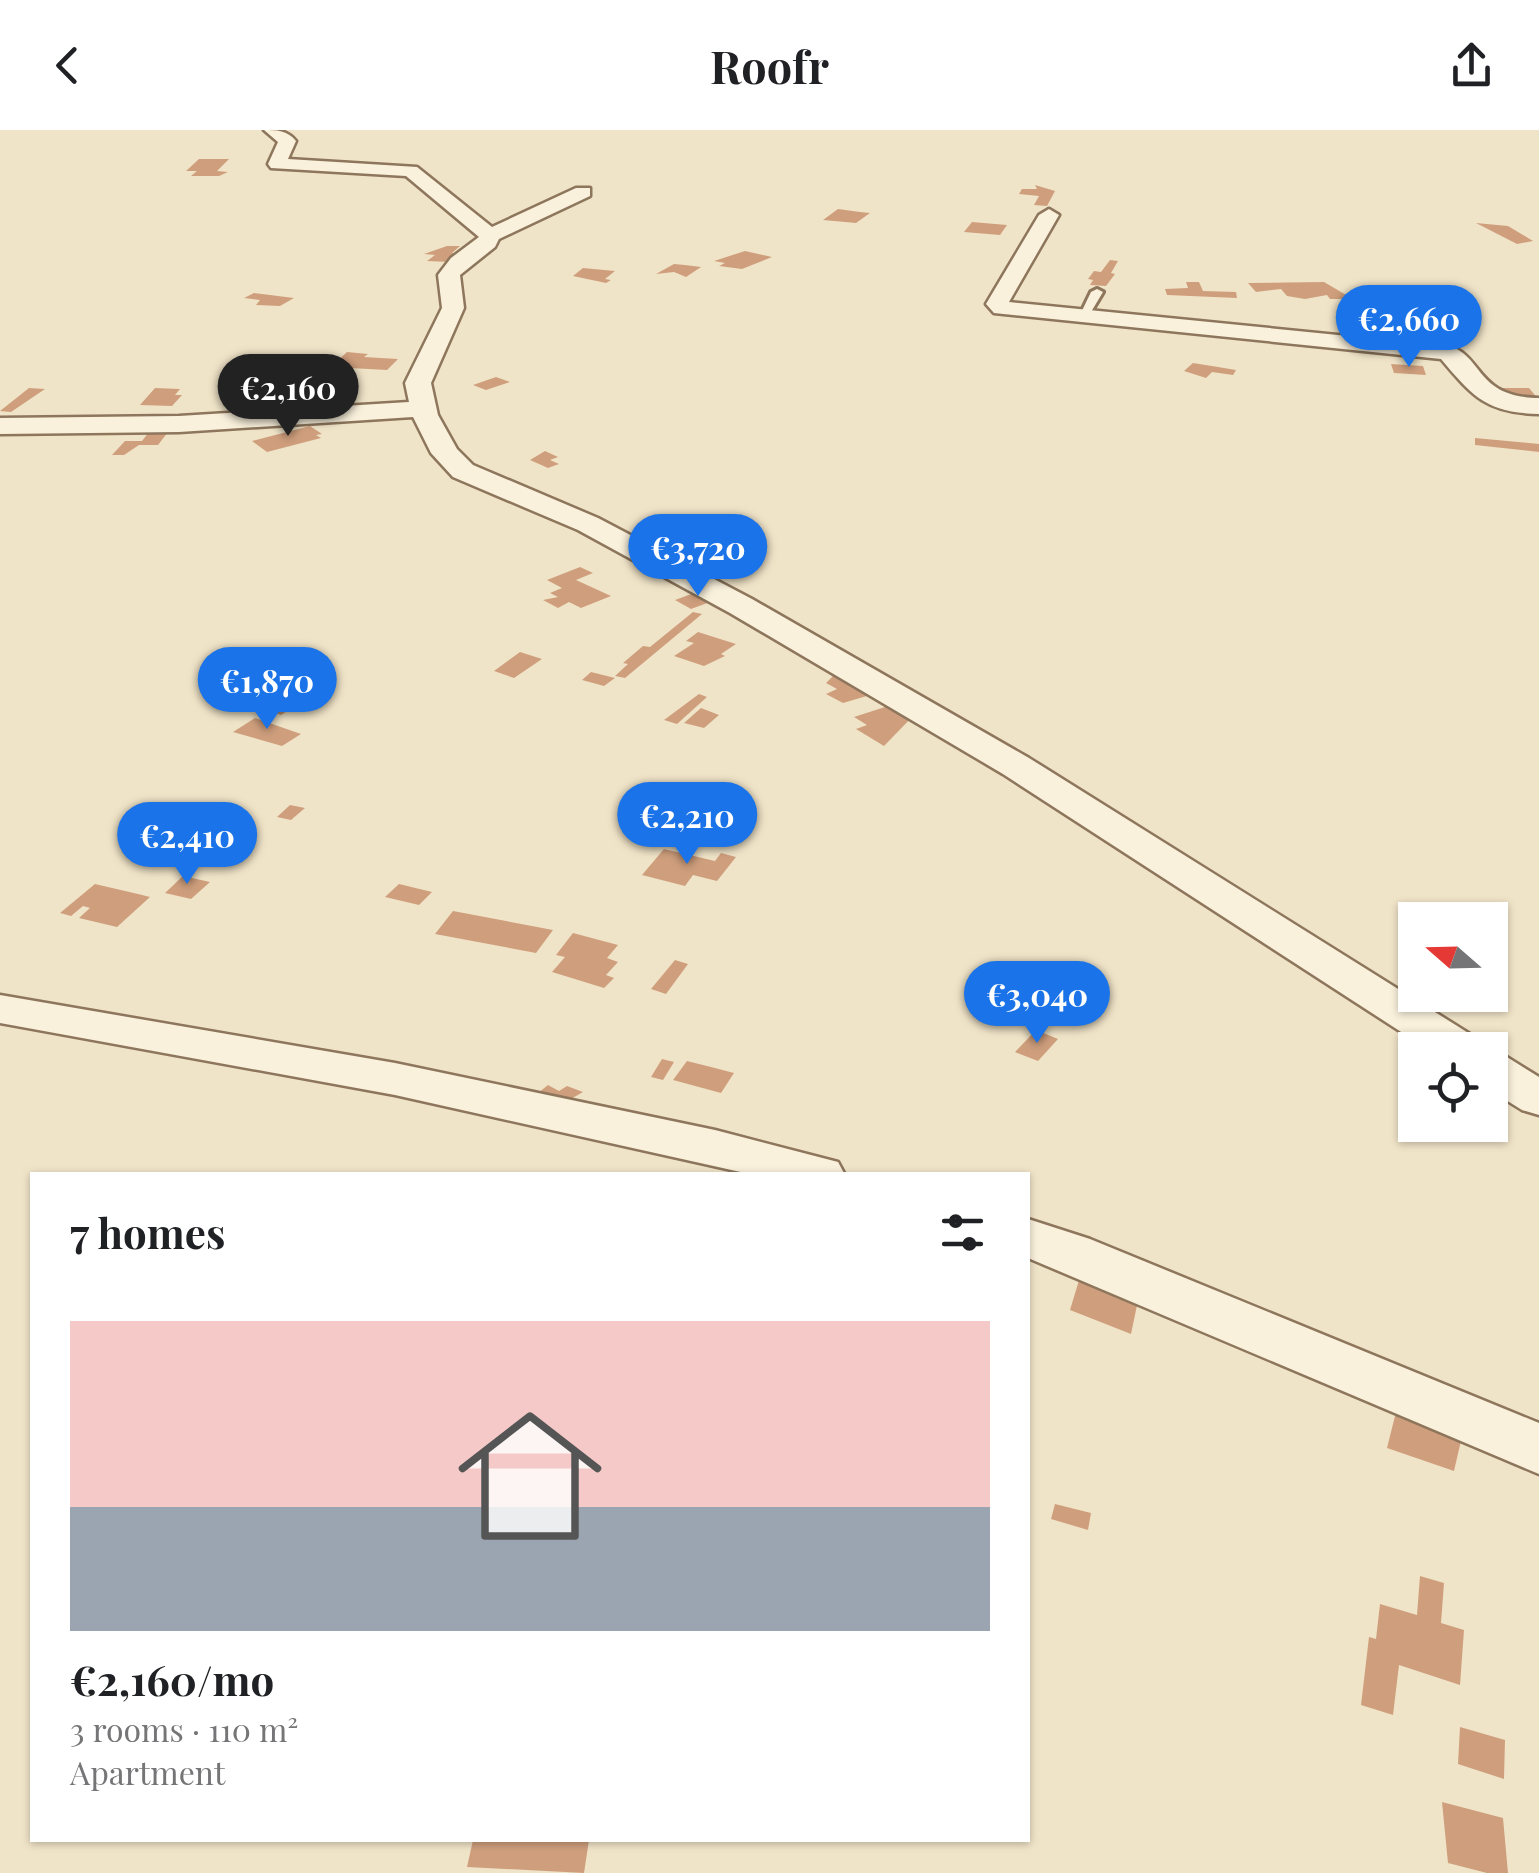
<!DOCTYPE html>
<meta charset="utf-8">
<style>
:root{--surface:#fff;--page:#f2f2f2;--text:#202124;--muted:#757577;--accent:#1a73e8}
body{margin:0;font-family:"Playfair Display",serif;background:var(--page);color:var(--text);height:100vh;display:flex;flex-direction:column;font-size:38px;white-space:nowrap}
*{box-sizing:border-box;margin:0}
p{font-size:32px;color:var(--muted)}
.icon{flex:none;width:55px;height:55px;fill:none;stroke:currentColor;stroke-width:2;stroke-linecap:round;stroke-linejoin:round}
.map{position:relative;flex:1;overflow:hidden}
.details{position:absolute;left:30px;top:1042px;width:1000px;height:670px;display:flex;flex-direction:column;background:var(--surface);border-radius:0px;box-shadow:0 2px 8px #0004}
.details>*{flex:none}
.needle{width:65px;rotate:290deg}
.fabs{position:absolute;left:1398px;top:772px;display:grid;gap:20px}
.fabs a{display:grid;place-items:center;width:110px;height:110px;border-radius:0px;background:var(--surface);box-shadow:0 2px 8px #0004;font-size:50px}
.price{position:absolute;translate:-50% -85px;padding:0 22px;border-radius:35px;background:var(--accent);color:#fff;font-size:32px;line-height:65px;filter:drop-shadow(0 2px 5px #0008)}
.price::after{content:'';position:absolute;left:50%;top:60px;width:30px;height:22px;margin-left:-15px;background:inherit;clip-path:polygon(0 0,100% 0,50% 100%)}
.price.current{background:#222;color:#fff}
ul{padding:0;list-style:none}
li{display:grid;align-content:center;gap:20px;height:530px;padding:0 40px}
li span{display:grid;place-items:center;height:310px;border-radius:0px;color:#555}
li>.icon{margin-inline-start:auto}
span .icon{width:180px;height:180px;fill:#fffc;stroke-width:1}
li b{font-size:42px}
h2{display:flex;justify-content:space-between;align-items:center;height:120px;padding:0 40px;font-size:42px}
header{display:flex;justify-content:space-between;align-items:center;height:130px;padding:0 40px;background:var(--surface);font-size:45px;font-weight:700}
.map>svg:first-child{display:block}
.building{fill:#cf9f7d}
.lines{fill:none;stroke-linecap:round;stroke-linejoin:round}
.service-casing{stroke:#8d765c;stroke-width:6}
.minor-casing{stroke:#8d765c;stroke-width:5}
.service{fill:#faf1dc;fill-rule:evenodd}
.minor{fill:#faf1dc;fill-rule:evenodd}
</style>
<header><svg class="icon" aria-label="back" viewBox="0 0 24 24"><path d="M15 5l-7 7 7 7"/></svg>Roofr<svg class="icon" aria-label="share" viewBox="0 0 24 24"><path d="M12 15V3M7 8l5-5 5 5M5 13v7h14v-7"/></svg></header>
<div class="map">
<svg width="1539" height="1743" viewBox="0 0 1539 1743">
<rect width="100%" height="100%" fill="#f0e4c8"/>
<g class="building">
<path d="M 199,29 L 229,29 L 217,41 L 228,42 L 219,46 L 191,46 L 197,41 L 186,41 Z"/>
<path d="M 1035,55 L 1055,61 L 1047,76 L 1034,75 L 1039,66 L 1019,64 L 1022,59 L 1037,59 Z"/>
<path d="M 838,79 L 860,82 L 870,83 L 856,93 L 823,90 Z"/>
<path d="M 972,92 L 1007,95 L 1000,105 L 964,102 Z"/>
<path d="M 1476,93 L 1508,96 L 1533,111 L 1517,114 Z"/>
<path d="M 447,116 L 460,116 L 452,123 L 461,123 L 450,132 L 427,131 L 435,125 L 424,124 Z"/>
<path d="M 745,121 L 772,127 L 742,139 L 719,136 L 725,133 L 714,131 Z"/>
<path d="M 1110,130 L 1118,131 L 1111,143 L 1115,144 L 1106,156 L 1090,155 L 1093,150 L 1088,149 L 1094,141 L 1101,142 Z"/>
<path d="M 674,134 L 685,135 L 701,137 L 686,147 L 674,142 L 656,144 Z"/>
<path d="M 583,138 L 615,141 L 605,149 L 611,150 L 606,153 L 573,146 Z"/>
<path d="M 1186,152 L 1199,152 L 1203,161 L 1236,162 L 1237,168 L 1167,165 L 1165,159 L 1188,158 Z"/>
<path d="M 1324,152 L 1353,169 L 1330,169 L 1327,165 L 1305,169 L 1287,166 L 1281,159 L 1256,162 L 1248,153 Z"/>
<path d="M 254,163 L 294,168 L 280,176 L 256,175 L 260,170 L 244,168 Z"/>
<path d="M 347,222 L 368,224 L 364,227 L 398,229 L 387,240 L 331,237 Z"/>
<path d="M 1193,233 L 1218,237 L 1236,240 L 1233,245 L 1212,242 L 1206,248 L 1184,241 Z"/>
<path d="M 1391,234 L 1423,236 L 1426,245 L 1394,243 Z"/>
<path d="M 496,247 L 510,252 L 486,260 L 473,255 Z"/>
<path d="M 271,252 L 300,255 L 285,265 L 265,263 L 270,260 L 261,259 Z"/>
<path d="M 29,258 L 45,259 L 11,282 L 0,281 Z"/>
<path d="M 155,258 L 180,259 L 175,265 L 182,265 L 172,276 L 140,275 Z"/>
<path d="M 1497,258 L 1529,258 L 1539,270 L 1508,270 Z"/>
<path d="M 310,296 L 322,304 L 316,305 L 321,308 L 267,322 L 252,311 Z"/>
<path d="M 149,302 L 168,302 L 158,315 L 139,315 L 124,325 L 112,325 L 125,311 L 142,311 Z"/>
<path d="M 1475,308 L 1539,314 L 1539,322 L 1475,315 Z"/>
<path d="M 545,321 L 558,327 L 550,330 L 559,334 L 548,338 L 530,330 Z"/>
<path d="M 580,437 L 593,443 L 576,450 L 611,466 L 581,478 L 569,472 L 558,478 L 543,470 L 558,467 L 550,463 L 562,458 L 547,450 Z"/>
<path d="M 705,459 L 721,468 L 691,479 L 675,470 Z"/>
<path d="M 693,482 L 702,484 L 625,548 L 615,546 L 628,534 L 623,533 L 643,516 L 650,517 Z"/>
<path d="M 698,502 L 736,514 L 721,524 L 725,526 L 704,536 L 674,526 L 694,513 L 686,511 Z"/>
<path d="M 520,522 L 542,529 L 514,548 L 494,541 Z"/>
<path d="M 282,536 L 333,553 L 281,585 L 251,574 L 238,582 L 220,576 Z"/>
<path d="M 838,541 L 877,563 L 843,573 L 826,564 L 837,559 L 826,553 Z"/>
<path d="M 591,542 L 615,548 L 604,556 L 582,550 Z"/>
<path d="M 699,564 L 707,567 L 677,594 L 664,590 Z"/>
<path d="M 888,576 L 915,584 L 884,616 L 856,599 L 867,595 L 854,587 Z"/>
<path d="M 701,578 L 719,585 L 704,598 L 684,593 Z"/>
<path d="M 255,588 L 301,604 L 282,616 L 233,602 Z"/>
<path d="M 290,675 L 305,678 L 291,690 L 277,687 Z"/>
<path d="M 664,719 L 715,731 L 721,723 L 736,727 L 717,751 L 693,745 L 685,756 L 642,745 Z"/>
<path d="M 183,746 L 210,752 L 191,769 L 165,763 Z"/>
<path d="M 95,754 L 138,764 L 150,767 L 117,797 L 79,788 L 90,778 L 83,776 L 71,786 L 60,783 Z"/>
<path d="M 399,754 L 432,762 L 419,775 L 385,767 Z"/>
<path d="M 453,781 L 553,800 L 536,823 L 435,804 Z"/>
<path d="M 573,803 L 618,815 L 607,828 L 618,832 L 606,845 L 614,848 L 604,858 L 552,842 L 565,827 L 556,825 Z"/>
<path d="M 675,830 L 688,834 L 666,864 L 651,859 Z"/>
<path d="M 1036,900 L 1058,909 L 1038,931 L 1015,922 Z"/>
<path d="M 662,929 L 674,932 L 663,950 L 651,947 Z"/>
<path d="M 687,931 L 711,937 L 734,943 L 721,963 L 673,950 Z"/>
<path d="M 548,955 L 559,961 L 567,956 L 583,962 L 552,980 L 533,967 Z"/>
<path d="M 1083,1137 L 1140,1161 L 1131,1204 L 1070,1180 Z"/>
<path d="M 1398,1274 L 1463,1302 L 1454,1341 L 1387,1318 Z"/>
<path d="M 1055,1374 L 1091,1383 L 1088,1400 L 1051,1389 Z"/>
<path d="M 1420,1446 L 1444,1453 L 1441,1493 L 1464,1500 L 1460,1555 L 1399,1535 L 1393,1585 L 1361,1575 L 1369,1507 L 1376,1509 L 1380,1474 L 1417,1485 Z"/>
<path d="M 1460,1597 L 1505,1610 L 1504,1649 L 1458,1634 Z"/>
<path d="M 1442,1672 L 1503,1688 L 1508,1743 L 1487,1743 L 1448,1733 Z"/>
<path d="M 473,1710 L 589,1710 L 584,1743 L 467,1737 Z"/>
</g>
<g class="lines">
<defs>
<path id="service" d="M 1097,159 L 1103,162 L 1088,187 L 1078,189 L 1091,162 Z"/>
<g id="minor">
<path d="M 264,0 C 277,0 287,0 296,11 L 288,29 L 417,37 L 492,97 L 576,58 L 590,58 L 590,66 L 499,109 L 495,117 L 460,145 L 464,178 L 431,253 L 438,285 L 457,319 L 473,335 L 598,388 L 752,469 L 1029,628 L 1478,909 L 1485,920 L 1429,920 L 1003,644 L 730,483 L 578,400 L 453,347 L 431,323 L 413,287 L 179,302 L 0,304 L 0,288 L 179,286 L 409,272 L 405,253 L 442,178 L 438,145 L 451,128 L 479,107 L 406,46 L 271,38 L 268,34 L 278,12 Z"/>
<path d="M 1049,79 L 1059,85 L 1009,172 L 1448,216 C 1484,225 1474,267 1539,268 L 1539,284 C 1487,283 1473,267 1441,229 L 994,183 L 986,174 L 1039,85 Z"/>
<path d="M 0,865 L 395,933 L 715,1000 L 838,1032 L 845,1045 L 754,1045 L 395,965 L 0,893 Z"/>
<path d="M 1490,922 L 1507,927 L 1539,947 L 1539,985 L 1522,980 L 1490,960 Z"/>
<path d="M 1028,1089 L 1090,1109 L 1539,1293 L 1539,1344 L 1028,1128 Z"/>
</g>
</defs>
<use href="#service" class="service-casing"/>
<use href="#minor" class="minor-casing"/>
<use href="#service" class="service"/>
<use href="#minor" class="minor"/>
</g>
</svg>
<div class="fabs">
<a><svg class="needle" viewBox="-14 -14 28 28"><path d="M0-13l5 13h-10z" fill="#e53935"/><path d="M0 13l5-13h-10z" fill="#757577"/></svg></a>
<a><svg class="icon" aria-label="locate" viewBox="0 0 24 24"><circle cx="12" cy="12" r="6"/><path d="M12 2v4M12 18v4M2 12h4M18 12h4"/></svg></a>
</div>
<b class="price" style="left:1409px;top:240px">€2,660</b>
<b class="price current" style="left:288px;top:309px">€2,160</b>
<b class="price" style="left:698px;top:469px">€3,720</b>
<b class="price" style="left:267px;top:602px">€1,870</b>
<b class="price" style="left:687px;top:737px">€2,210</b>
<b class="price" style="left:187px;top:757px">€2,410</b>
<b class="price" style="left:1037px;top:916px">€3,040</b>
<section class="details">
<h2>7 homes<svg class="icon" aria-label="filters" viewBox="0 0 24 24"><path d="M4 7h16M4 17h16"/><circle cx="9" cy="7" r="2"/><circle cx="15" cy="17" r="2"/></svg></h2>
<ul>
<li><span style="background:linear-gradient(#f6c9c9 60%,#9aa5b1 0)"><svg class="icon" aria-label="home" viewBox="0 0 24 24"><path d="M3 11l9-7 9 7M6 9v11h12V9"/></svg></span><div><b>€2,160/mo</b><p>3 rooms · 110 m²</p><p>Apartment</p></div></li>
</ul>
</section>
</div>
